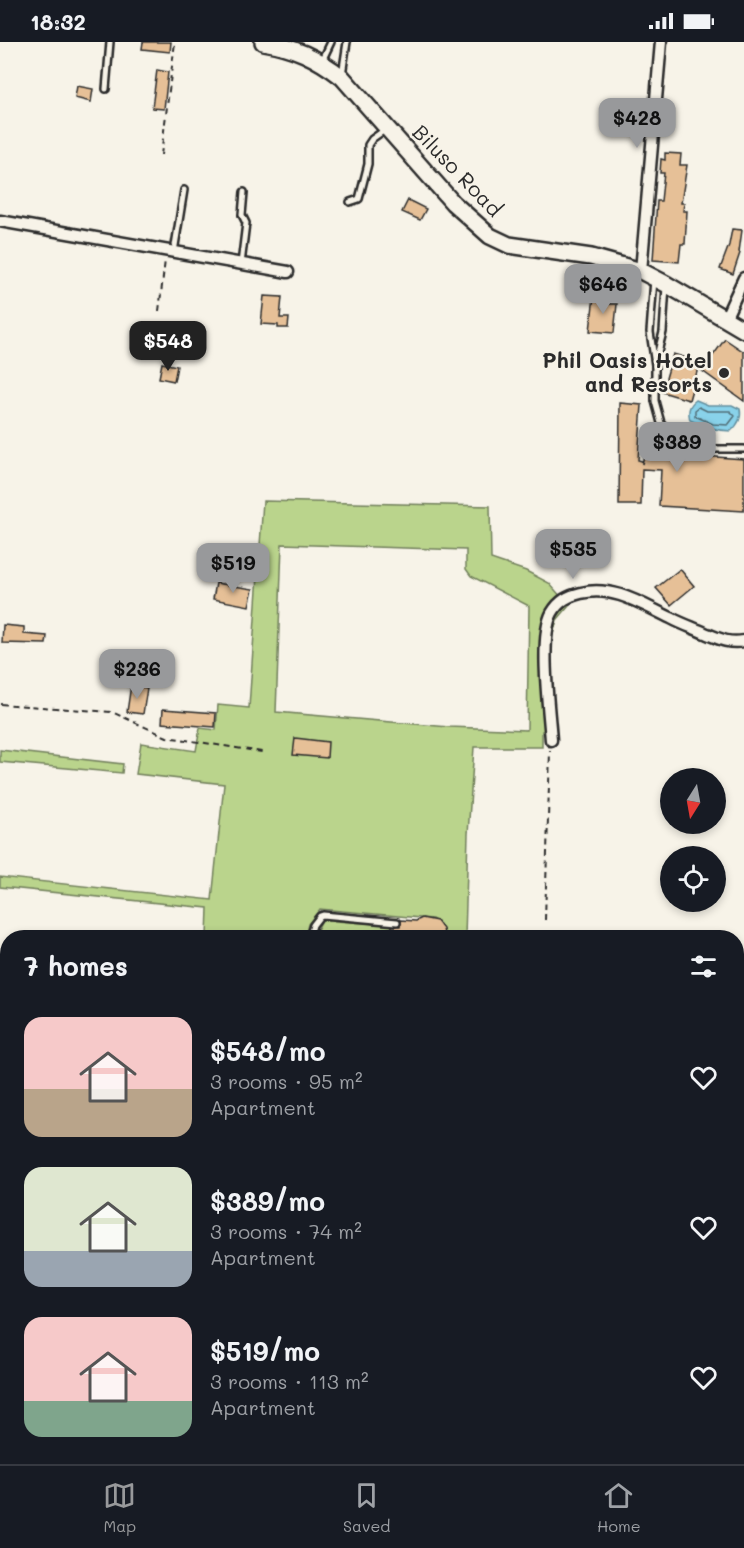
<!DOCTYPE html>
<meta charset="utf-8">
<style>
:root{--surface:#171b24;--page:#242831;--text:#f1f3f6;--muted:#9ea1a6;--line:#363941;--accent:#98999b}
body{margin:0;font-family:Mali,sans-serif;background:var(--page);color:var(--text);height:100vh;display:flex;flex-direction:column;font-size:22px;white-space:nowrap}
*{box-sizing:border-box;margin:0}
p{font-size:20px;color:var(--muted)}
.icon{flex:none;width:33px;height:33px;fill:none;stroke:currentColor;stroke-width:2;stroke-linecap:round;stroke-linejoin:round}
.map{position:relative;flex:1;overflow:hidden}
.side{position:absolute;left:0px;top:888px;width:744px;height:534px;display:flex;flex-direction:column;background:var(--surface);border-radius:24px 24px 0 0;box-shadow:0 3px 9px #0003}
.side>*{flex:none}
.needle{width:39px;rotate:191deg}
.tools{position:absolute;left:660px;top:726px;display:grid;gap:12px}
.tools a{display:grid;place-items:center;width:66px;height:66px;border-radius:50%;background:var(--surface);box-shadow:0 3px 9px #0003;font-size:30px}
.price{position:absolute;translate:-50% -51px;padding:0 14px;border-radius:12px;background:var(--accent);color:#111;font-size:20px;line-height:39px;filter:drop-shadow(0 2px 3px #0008)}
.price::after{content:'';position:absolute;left:50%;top:36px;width:18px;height:14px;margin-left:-9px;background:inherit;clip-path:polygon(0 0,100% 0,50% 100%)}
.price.selected{background:#222;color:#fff}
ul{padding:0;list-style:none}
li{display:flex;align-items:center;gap:18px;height:150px;padding:0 24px}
li span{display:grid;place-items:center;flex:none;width:168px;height:120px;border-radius:18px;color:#555}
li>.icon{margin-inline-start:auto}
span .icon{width:72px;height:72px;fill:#fffc;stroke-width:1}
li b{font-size:26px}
h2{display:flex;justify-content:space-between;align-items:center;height:72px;padding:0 24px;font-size:26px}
.status{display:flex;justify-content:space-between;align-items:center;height:42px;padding:0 30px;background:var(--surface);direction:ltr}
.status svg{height:16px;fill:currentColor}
.tabs{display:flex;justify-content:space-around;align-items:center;height:84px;border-top:2px solid var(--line);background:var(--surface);font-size:16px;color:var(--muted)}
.tabs a{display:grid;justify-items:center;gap:3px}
.tabs .selected{color:var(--accent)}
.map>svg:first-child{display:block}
.green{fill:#bad48c;stroke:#72805c;stroke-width:1.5;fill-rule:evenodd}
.water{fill:#89d2ea;stroke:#638f9e;stroke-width:1.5}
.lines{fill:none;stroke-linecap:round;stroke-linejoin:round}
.shore{stroke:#516e77;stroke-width:1.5}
.building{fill:#e6c097;stroke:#2b2b2b;stroke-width:1.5}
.lane-casing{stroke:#2b2b2b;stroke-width:10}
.street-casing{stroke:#2b2b2b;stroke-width:15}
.secondary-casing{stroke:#2b2b2b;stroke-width:20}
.path{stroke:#2b2b2b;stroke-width:2;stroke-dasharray:6 4.5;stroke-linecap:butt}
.lane{stroke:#f7f3e8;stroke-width:5}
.street{stroke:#f7f3e8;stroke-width:10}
.secondary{stroke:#f7f3e8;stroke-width:15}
.poi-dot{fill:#2b2b2b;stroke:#f7f3e8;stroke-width:2}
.labels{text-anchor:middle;stroke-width:5;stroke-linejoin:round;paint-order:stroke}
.street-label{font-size:21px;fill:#2b2b2b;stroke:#f7f3e8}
.poi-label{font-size:21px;font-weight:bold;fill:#2b2b2b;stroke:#f7f3e8;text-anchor:end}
</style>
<div class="status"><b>18:32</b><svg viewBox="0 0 49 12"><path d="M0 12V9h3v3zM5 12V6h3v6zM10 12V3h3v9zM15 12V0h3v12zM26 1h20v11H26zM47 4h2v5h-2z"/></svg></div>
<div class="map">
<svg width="744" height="1422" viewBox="0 0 744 1422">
<rect width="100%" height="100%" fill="#f7f3e8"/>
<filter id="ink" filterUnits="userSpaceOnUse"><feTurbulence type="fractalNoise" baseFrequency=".0167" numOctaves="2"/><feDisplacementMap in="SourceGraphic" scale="12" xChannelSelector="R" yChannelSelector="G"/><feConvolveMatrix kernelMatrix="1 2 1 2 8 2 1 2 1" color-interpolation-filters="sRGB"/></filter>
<g filter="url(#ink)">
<g class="green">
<path d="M 263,459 L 490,464 L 491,517 L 526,529 L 549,541 L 569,564 L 557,578 L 550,603 L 555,688 L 542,689 L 542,705 L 474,705 L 468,792 L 465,895 L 444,895 L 440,882 L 432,877 L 320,867 L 308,882 L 305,895 L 207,895 L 208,866 L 0,845 L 0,835 L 212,858 L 224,742 L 136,732 L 141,701 L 196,709 L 200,686 L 216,688 L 218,663 L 249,666 ZM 282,502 L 466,508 L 466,527 L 471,534 L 529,564 L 527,688 L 449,685 L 276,670 Z"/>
<path d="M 0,708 L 123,722 L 122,731 L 0,720 Z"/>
<path d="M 322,878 L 392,883 L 392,895 L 313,896 Z"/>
</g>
<path class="water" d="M 696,358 L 708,363 L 732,363 L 740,367 C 742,376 738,383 731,389 C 716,389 704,385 690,378 C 688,370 688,364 696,358 Z"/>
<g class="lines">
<path class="shore" d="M 699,365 L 707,369 L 730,369 L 735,374 L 728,383 L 713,382 L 695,374 L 695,368 Z"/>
</g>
<g class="building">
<path d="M 143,0 L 171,0 L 170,10 L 142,7 Z"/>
<path d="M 157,28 L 168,30 L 164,67 L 152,66 Z"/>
<path d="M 77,44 L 93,47 L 91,60 L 75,56 Z"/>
<path d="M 665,111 L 681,112 L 680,123 L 687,123 L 681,161 L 684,161 L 683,169 L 687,169 L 685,202 L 681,202 L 679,220 L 653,218 L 657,159 L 661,159 L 664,131 L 660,131 L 661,117 L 665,118 Z"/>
<path d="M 408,158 L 426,167 L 420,178 L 402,170 Z"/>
<path d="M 732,187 L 742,188 L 739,210 L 740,211 L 733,232 L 720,227 L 729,203 Z"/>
<path d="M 264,254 L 282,255 L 280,276 L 289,276 L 288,286 L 278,286 L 278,283 L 261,282 Z"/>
<path d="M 594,254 L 609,255 L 608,262 L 617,262 L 614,291 L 590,289 Z"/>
<path d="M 725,297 L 744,310 L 744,359 L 698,326 L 689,358 L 662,350 L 673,312 L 707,322 Z"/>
<path d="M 162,321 L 177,324 L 174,339 L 159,336 Z"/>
<path d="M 620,361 L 642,363 L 638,418 L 642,419 L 642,422 L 645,410 L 744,417 L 744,469 L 659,464 L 661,428 L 642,427 L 641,463 L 619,463 Z"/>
<path d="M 680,527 L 694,544 L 671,563 L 656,546 Z"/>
<path d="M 216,541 L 253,547 L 249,564 L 213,557 Z"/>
<path d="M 3,583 L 24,585 L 24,592 L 47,594 L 46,602 L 2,601 Z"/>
<path d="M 131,643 L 147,646 L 143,672 L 127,670 Z"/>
<path d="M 163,667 L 216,671 L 215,685 L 162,681 Z"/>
<path d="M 295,696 L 328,700 L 327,716 L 293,713 Z"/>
<path d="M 422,876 L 437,879 L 443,887 L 445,896 L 392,896 L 392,884 L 400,884 L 401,878 L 416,879 Z"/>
</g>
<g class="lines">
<defs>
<g id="lane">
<path d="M 322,19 L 331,0"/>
<path d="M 342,33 L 347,0"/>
<path d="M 106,47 L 110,0"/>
<path d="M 350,160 L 359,157 L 368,122 L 368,103 L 372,97 L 386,87"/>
<path d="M 174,210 L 184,148"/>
<path d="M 241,222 L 246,181 L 242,173 L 244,150"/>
<path d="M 654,237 L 650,290 L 655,323 L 655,359 L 661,381 L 682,400 L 704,407 L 744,407"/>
<path d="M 656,318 L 663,290 L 666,244"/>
<path d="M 309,896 L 313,883 L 320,874 L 323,873 L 397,880"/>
<path d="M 736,1350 L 744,1345"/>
<path d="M 636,1422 L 646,1414"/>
</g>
<g id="street">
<path d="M 0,179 L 288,230"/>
<path d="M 641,229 L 661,0"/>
<path d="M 725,277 L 744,236"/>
<path d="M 551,698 C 549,669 539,594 552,571 C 559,559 568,554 581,551 C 614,543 643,563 671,576 C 682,582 694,586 705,591 C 719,597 729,602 744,599"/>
<path d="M 0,1090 L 8,1090"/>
<path d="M 736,1169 L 744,1170"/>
<path d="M 514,1414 L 524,1422"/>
<path d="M 99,1422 L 99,1414"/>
</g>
<path id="secondary" d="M 263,0 C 294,5 316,15 342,35 L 453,161 L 490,194 L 509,203 L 591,215 L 641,229 L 666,242 L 744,288"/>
</defs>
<use href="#lane" class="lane-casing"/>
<use href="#street" class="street-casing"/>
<use href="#secondary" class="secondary-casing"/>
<g class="path">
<path d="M 161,113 L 175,0"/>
<path d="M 159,269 L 165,218"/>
<path d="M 0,662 L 112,670 L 167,695 L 262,710"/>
<path d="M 545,878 L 550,709"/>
</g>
<use href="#lane" class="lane"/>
<use href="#street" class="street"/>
<use href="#secondary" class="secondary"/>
</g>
</g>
<circle class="poi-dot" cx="724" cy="331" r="6"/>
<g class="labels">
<g class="street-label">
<text transform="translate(457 129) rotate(46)" y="7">Biluso Road</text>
</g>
<g class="poi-label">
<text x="712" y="326">Phil Oasis Hotel<tspan x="712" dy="24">and Resorts</tspan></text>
</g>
</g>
</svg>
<div class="tools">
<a><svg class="needle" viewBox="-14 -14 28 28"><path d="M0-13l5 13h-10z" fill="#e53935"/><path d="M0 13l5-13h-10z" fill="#9ea1a6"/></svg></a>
<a><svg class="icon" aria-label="locate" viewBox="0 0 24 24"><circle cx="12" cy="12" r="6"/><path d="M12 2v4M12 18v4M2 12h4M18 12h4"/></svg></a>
</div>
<b class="price" style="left:637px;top:107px">$428</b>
<b class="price" style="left:603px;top:273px">$646</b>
<b class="price selected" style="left:168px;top:330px">$548</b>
<b class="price" style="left:677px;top:431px">$389</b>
<b class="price" style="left:573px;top:538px">$535</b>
<b class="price" style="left:233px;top:552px">$519</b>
<b class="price" style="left:137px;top:658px">$236</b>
<section class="side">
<h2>7 homes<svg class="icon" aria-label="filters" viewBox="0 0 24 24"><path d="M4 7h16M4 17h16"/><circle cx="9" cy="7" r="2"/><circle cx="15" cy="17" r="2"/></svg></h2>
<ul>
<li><span style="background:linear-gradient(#f6c9c9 60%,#b9a48a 0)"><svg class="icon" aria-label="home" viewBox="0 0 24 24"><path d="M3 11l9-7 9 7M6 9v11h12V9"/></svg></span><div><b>$548/mo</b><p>3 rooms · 95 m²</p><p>Apartment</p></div><svg class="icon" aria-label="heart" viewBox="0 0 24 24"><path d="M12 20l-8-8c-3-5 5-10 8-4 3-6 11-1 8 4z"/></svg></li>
<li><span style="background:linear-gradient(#dfe7d0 70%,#9aa5b1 0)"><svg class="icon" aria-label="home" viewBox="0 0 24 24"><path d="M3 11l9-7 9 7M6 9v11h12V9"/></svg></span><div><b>$389/mo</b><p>3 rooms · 74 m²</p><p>Apartment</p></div><svg class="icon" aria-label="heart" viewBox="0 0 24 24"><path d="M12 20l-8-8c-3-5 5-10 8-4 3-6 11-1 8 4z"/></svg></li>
<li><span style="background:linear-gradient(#f6c9c9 70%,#7fa58c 0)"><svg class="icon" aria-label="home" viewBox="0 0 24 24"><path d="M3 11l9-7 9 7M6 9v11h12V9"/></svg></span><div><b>$519/mo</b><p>3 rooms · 113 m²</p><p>Apartment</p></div><svg class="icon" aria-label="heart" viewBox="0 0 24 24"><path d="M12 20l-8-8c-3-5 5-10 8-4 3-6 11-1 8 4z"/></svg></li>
</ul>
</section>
</div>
<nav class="tabs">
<a class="selected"><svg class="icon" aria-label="map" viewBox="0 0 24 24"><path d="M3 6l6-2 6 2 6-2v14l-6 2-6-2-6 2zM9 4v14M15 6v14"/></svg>Map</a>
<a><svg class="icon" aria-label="saved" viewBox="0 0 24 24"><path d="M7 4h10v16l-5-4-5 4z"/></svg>Saved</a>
<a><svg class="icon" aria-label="home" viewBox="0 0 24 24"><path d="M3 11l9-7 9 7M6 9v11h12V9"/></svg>Home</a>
</nav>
